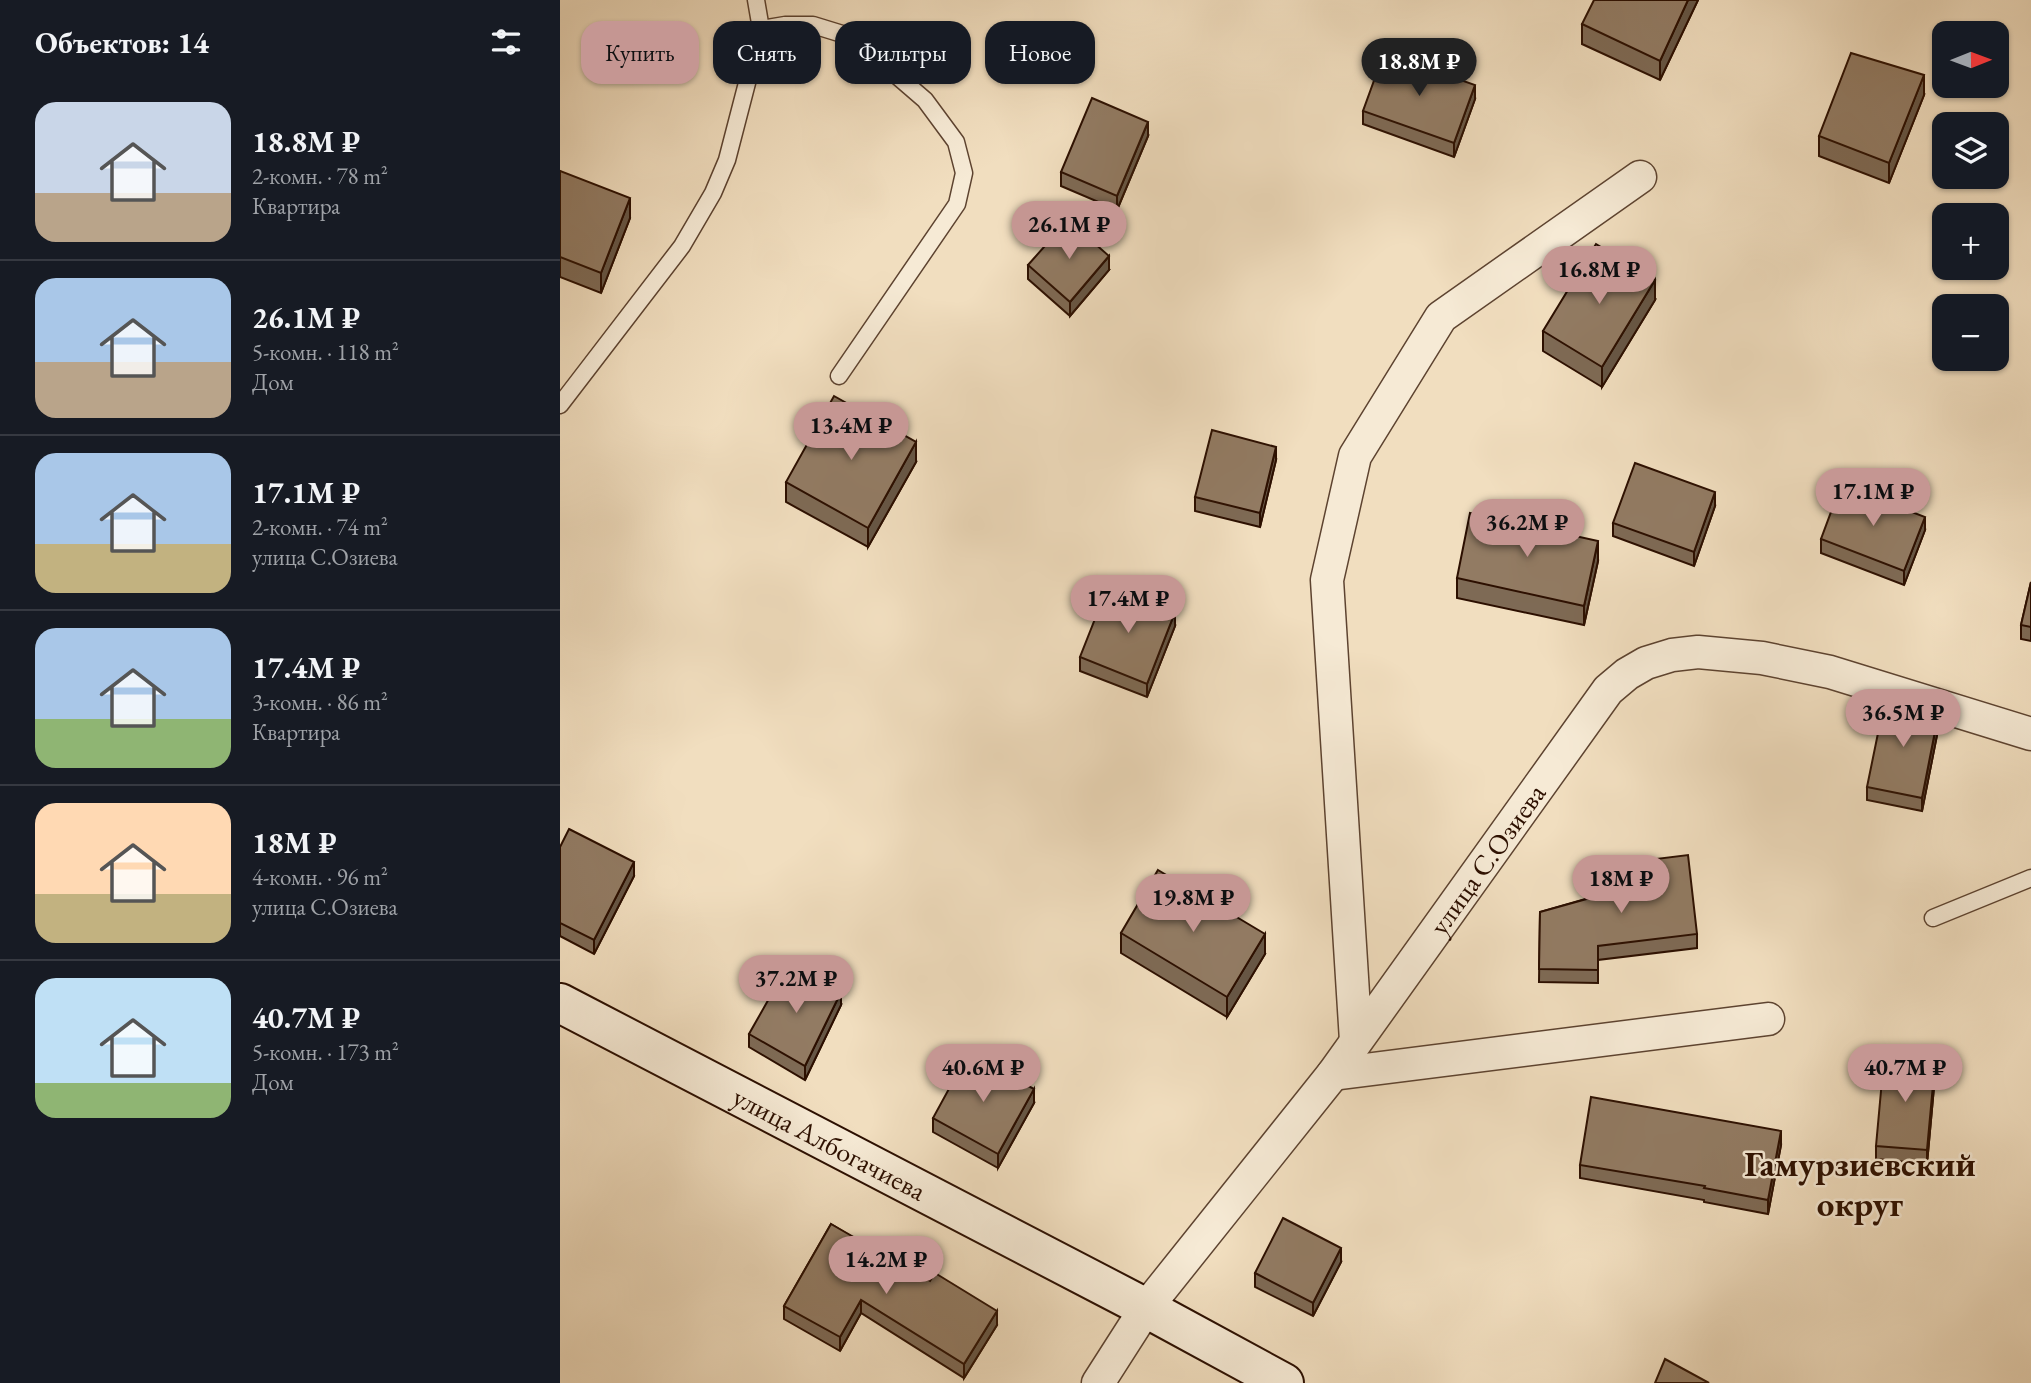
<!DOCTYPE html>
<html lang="ru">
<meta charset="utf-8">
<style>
:root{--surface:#171b24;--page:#242831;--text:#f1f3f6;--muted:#9ea1a6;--line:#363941;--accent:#c59692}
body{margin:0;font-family:"EB Garamond",serif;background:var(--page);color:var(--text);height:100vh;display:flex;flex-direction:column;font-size:26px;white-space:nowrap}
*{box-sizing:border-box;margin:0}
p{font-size:23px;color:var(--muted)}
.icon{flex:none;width:38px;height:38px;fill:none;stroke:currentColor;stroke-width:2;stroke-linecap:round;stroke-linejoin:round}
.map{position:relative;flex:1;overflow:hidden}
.panel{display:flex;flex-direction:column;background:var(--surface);width:560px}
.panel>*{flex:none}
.banner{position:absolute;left:21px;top:21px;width:665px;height:63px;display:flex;gap:14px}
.needle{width:46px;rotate:89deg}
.tools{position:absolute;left:1372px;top:21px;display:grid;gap:14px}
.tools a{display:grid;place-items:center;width:77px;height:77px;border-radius:14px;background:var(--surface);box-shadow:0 2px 5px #0004;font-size:35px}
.price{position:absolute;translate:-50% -60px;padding:0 16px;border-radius:24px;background:var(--accent);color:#111;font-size:23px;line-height:46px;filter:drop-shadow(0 2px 4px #0008)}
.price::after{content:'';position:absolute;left:50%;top:42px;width:21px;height:16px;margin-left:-10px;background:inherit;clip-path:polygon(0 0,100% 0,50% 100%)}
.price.current{background:#222;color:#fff}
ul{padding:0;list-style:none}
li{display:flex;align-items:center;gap:21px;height:175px;padding:0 35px}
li+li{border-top:2px solid var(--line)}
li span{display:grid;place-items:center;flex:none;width:196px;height:140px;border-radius:21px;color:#555}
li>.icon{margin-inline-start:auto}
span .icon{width:84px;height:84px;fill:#fffc;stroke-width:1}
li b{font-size:30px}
h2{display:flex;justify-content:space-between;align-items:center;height:84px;padding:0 35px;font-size:30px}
.tag{padding:0 24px;border-radius:21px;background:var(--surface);box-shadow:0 2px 5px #0004;font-size:24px;line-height:63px}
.tag.current{background:var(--accent);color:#111}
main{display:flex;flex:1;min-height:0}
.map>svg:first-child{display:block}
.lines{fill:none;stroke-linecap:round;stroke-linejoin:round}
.lane-casing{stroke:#5d4330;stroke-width:19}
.street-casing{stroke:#5d4330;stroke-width:35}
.secondary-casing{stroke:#2c0f00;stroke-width:42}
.lane{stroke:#f6ead5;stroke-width:16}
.street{stroke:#f6ead5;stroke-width:32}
.secondary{stroke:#f6ead5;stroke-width:38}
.wall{fill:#7e6a55;stroke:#2c0f00;stroke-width:2}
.shaded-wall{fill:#665645;stroke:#2c0f00;stroke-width:2}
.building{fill:#927b63;stroke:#2c0f00;stroke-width:2}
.labels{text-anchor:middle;stroke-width:5;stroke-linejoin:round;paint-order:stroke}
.street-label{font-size:28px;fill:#2c0f00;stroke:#f6ead5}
.district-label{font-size:35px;font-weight:bold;fill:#2c0f00;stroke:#f6ead5}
</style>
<main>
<section class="panel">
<h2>Объектов: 14<svg class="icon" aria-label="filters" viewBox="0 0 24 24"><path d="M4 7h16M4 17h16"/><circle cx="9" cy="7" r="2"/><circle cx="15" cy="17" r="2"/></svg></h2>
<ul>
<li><span style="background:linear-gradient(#c9d6e8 65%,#b9a48a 0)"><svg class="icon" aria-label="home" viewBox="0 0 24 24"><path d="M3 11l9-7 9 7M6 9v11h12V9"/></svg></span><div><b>18.8M ₽</b><p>2-комн. · 78 m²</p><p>Квартира</p></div></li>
<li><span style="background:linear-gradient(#a9c7e8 60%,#b9a48a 0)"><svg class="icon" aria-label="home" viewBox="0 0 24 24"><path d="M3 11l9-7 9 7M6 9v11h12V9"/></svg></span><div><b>26.1M ₽</b><p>5-комн. · 118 m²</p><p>Дом</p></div></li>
<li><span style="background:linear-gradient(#a9c7e8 65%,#c2b280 0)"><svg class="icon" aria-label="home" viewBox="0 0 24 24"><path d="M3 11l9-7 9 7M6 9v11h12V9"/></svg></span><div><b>17.1M ₽</b><p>2-комн. · 74 m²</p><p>улица С.Озиева</p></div></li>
<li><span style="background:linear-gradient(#a9c7e8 65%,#8fb573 0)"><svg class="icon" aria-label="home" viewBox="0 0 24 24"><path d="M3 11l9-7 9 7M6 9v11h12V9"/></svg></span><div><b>17.4M ₽</b><p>3-комн. · 86 m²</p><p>Квартира</p></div></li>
<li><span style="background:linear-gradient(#ffd9b3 65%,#c2b280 0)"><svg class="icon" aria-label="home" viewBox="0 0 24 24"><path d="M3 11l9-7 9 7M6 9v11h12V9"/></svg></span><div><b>18M ₽</b><p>4-комн. · 96 m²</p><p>улица С.Озиева</p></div></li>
<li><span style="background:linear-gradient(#bfe0f5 75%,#8fb573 0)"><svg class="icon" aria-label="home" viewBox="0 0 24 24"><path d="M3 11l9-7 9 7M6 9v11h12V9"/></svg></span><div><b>40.7M ₽</b><p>5-комн. · 173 m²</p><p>Дом</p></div></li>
</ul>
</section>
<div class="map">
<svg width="1471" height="1383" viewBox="0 0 1471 1383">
<rect width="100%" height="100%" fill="#f1debf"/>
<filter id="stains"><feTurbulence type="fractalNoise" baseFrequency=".00286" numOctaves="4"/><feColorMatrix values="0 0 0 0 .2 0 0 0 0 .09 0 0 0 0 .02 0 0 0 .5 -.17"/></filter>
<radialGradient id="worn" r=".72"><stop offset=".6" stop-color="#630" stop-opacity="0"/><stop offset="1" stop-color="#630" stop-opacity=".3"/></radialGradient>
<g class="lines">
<defs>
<g id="lane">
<path d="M 201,29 L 225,25 L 253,25 L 292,37 L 365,100 L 396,142 L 404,173 L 397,204 L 279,376"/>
<path d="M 0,405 L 122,246 L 153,193 L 167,160 L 201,29 L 196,0"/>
<path d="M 1373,918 L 1471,878"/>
</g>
<g id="street">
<path d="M 796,1041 L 767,580 L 795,456 L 881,317 L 1080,177"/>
<path d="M 773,1074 L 1208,1019"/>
<path id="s1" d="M 538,1383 L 586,1308 L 773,1074 L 1048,690 L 1067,674 L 1086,663 L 1112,655 L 1138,652 L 1202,658 L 1270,672 L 1471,734"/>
</g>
<g id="secondary">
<path id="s2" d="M 0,1003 L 586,1308 L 724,1383"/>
</g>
</defs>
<use href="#lane" class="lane-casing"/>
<use href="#street" class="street-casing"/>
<use href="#secondary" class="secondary-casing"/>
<use href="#lane" class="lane"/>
<use href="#street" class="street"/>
<use href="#secondary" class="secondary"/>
</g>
<g class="wall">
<path d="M 1138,0 L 1100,80 L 1022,44 L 1022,24 Z"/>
<path d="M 1364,95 L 1329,183 L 1259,156 L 1259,136 Z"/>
<path d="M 915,99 L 894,157 L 803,124 L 803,111 Z"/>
<path d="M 588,136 L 557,210 L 501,186 L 501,172 Z"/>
<path d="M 0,171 L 70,218 L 41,293 L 0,277 Z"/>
<path d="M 468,265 L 549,270 L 510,316 L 468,279 Z"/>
<path d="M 1095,300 L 1042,387 L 983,351 L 983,331 Z"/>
<path d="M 716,460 L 700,527 L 635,511 L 635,497 Z"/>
<path d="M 356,462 L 308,547 L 226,502 L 226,482 Z"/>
<path d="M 1155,506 L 1134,566 L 1053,536 L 1053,523 Z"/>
<path d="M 1365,530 L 1344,585 L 1261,553 L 1261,539 Z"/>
<path d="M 1038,561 L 1024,625 L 897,598 L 897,578 Z"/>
<path d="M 1471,582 L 1471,641 L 1461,639 L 1461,625 Z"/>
<path d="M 615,626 L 587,697 L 520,671 L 520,657 Z"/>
<path d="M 1379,725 L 1362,811 L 1307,800 L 1307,787 Z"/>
<path d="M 0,847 L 74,876 L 34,954 L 0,936 Z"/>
<path d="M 1055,864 L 1137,934 L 1137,948 L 1038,960 L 1038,983 L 979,982 L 980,912 L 1057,890 Z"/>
<path d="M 561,933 L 705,954 L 667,1017 L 561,953 Z"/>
<path d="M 281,1005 L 245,1080 L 189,1047 L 189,1034 Z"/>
<path d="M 1375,1076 L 1367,1164 L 1316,1159 L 1316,1146 Z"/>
<path d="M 474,1103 L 438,1168 L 373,1132 L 373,1118 Z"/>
<path d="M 1221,1145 L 1208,1214 L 1144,1202 L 1144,1200 L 1020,1178 L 1020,1165 Z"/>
<path d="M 271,1224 L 437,1325 L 404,1378 L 301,1313 L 280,1351 L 224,1319 L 224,1306 Z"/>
<path d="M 781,1262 L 753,1316 L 695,1287 L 695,1273 Z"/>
</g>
<g class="shaded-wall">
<path d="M 1128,0 L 1138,0 L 1100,80 L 1100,61 Z"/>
<path d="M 1364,75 L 1364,95 L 1329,183 L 1329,163 Z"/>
<path d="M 915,85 L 915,99 L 894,157 L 894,143 Z"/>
<path d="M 588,122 L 588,136 L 557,210 L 557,196 Z"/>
<path d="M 70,198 L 70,218 L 41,293 L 41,273 Z"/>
<path d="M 549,256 L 549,270 L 510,316 L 510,302 Z"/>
<path d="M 1095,280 L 1095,300 L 1042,387 L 1042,367 Z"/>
<path d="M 356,442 L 356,462 L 308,547 L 308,528 Z"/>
<path d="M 716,447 L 716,460 L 700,527 L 700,513 Z"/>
<path d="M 1155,492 L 1155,506 L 1134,566 L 1134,552 Z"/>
<path d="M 1365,517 L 1365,530 L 1344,585 L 1344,571 Z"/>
<path d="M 1038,541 L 1038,561 L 1024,625 L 1024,606 Z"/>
<path d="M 615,612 L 615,626 L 587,697 L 587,684 Z"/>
<path d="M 1379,711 L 1379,725 L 1362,811 L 1362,798 Z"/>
<path d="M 74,862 L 74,876 L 34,954 L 34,940 Z"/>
<path d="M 705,934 L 705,954 L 667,1017 L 667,997 Z"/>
<path d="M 281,992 L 281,1005 L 245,1080 L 245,1066 Z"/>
<path d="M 1375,1063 L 1375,1076 L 1367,1164 L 1367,1150 Z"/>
<path d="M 474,1089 L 474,1103 L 438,1168 L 438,1154 Z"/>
<path d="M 1221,1131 L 1221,1145 L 1208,1214 L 1208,1200 Z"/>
<path d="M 781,1248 L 781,1262 L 753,1316 L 753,1303 Z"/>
<path d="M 301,1300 L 301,1313 L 280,1351 L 280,1337 Z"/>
<path d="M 437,1311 L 437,1325 L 404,1378 L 404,1364 Z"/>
</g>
<g class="building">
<path d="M 1034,0 L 1128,0 L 1100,61 L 1022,24 Z"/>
<path d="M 824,53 L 915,85 L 894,143 L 803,111 Z"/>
<path d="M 1291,53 L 1364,75 L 1329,163 L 1259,136 Z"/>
<path d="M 532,98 L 588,122 L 557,196 L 501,172 Z"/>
<path d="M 0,171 L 70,198 L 41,273 L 0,257 Z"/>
<path d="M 508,220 L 549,256 L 510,302 L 468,265 Z"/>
<path d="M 1036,244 L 1095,280 L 1042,367 L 983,331 Z"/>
<path d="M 274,396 L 356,442 L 308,528 L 226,482 Z"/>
<path d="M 652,430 L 716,447 L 700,513 L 635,497 Z"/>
<path d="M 1075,463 L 1155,492 L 1134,552 L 1053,523 Z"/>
<path d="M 1281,485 L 1365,517 L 1344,571 L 1261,539 Z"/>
<path d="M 910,513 L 1038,541 L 1024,606 L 897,578 Z"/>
<path d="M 1471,582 L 1471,627 L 1461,625 Z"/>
<path d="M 548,586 L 615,612 L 587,684 L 520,657 Z"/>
<path d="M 1325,699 L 1379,711 L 1362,798 L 1307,787 Z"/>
<path d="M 9,829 L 74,862 L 34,940 L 0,923 L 0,847 Z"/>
<path d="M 1128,855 L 1137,934 L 1038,946 L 1038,970 L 979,969 L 980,912 L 1059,890 L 1055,864 Z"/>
<path d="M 598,870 L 705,934 L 667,997 L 561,933 Z"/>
<path d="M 228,965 L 281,992 L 245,1066 L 189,1034 Z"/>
<path d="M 408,1054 L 474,1089 L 438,1154 L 373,1118 Z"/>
<path d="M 1324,1058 L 1375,1063 L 1367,1150 L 1316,1146 Z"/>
<path d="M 1031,1097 L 1221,1131 L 1208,1200 L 1144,1188 L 1145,1186 L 1020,1165 Z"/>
<path d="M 723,1218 L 781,1248 L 753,1303 L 695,1273 Z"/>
<path d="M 271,1224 L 370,1281 L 375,1273 L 437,1311 L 404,1364 L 301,1300 L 280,1337 L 224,1306 Z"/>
<path d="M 1105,1359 L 1149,1383 L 1095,1383 Z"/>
</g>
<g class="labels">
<g class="street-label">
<text dy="10" stroke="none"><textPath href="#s1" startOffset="653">улица С.Озиева</textPath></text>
<text dy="10" stroke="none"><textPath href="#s2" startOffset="304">улица Албогачиева</textPath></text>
</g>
<g class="district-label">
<text x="1300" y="1176">Гамурзиевский<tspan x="1300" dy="40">округ</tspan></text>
</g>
</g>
<rect width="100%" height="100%" filter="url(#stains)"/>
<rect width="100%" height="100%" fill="url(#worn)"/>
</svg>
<div class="tools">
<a><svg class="needle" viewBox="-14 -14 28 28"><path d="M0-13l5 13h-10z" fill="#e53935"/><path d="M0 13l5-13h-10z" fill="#9ea1a6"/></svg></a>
<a><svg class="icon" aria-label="layers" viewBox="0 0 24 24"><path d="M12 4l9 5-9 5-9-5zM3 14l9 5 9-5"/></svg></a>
<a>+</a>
<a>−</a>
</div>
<b class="price current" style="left:859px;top:98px">18.8M ₽</b>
<b class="price" style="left:509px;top:261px">26.1M ₽</b>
<b class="price" style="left:1039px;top:306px">16.8M ₽</b>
<b class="price" style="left:291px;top:462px">13.4M ₽</b>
<b class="price" style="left:1313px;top:528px">17.1M ₽</b>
<b class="price" style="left:967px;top:559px">36.2M ₽</b>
<b class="price" style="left:568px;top:635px">17.4M ₽</b>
<b class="price" style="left:1343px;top:749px">36.5M ₽</b>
<b class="price" style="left:1061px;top:915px">18M ₽</b>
<b class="price" style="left:633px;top:934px">19.8M ₽</b>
<b class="price" style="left:236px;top:1015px">37.2M ₽</b>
<b class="price" style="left:423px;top:1104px">40.6M ₽</b>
<b class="price" style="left:1345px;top:1104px">40.7M ₽</b>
<b class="price" style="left:326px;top:1296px">14.2M ₽</b>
<div class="banner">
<a class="tag current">Купить</a>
<a class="tag">Снять</a>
<a class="tag">Фильтры</a>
<a class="tag">Новое</a>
</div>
</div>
</main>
